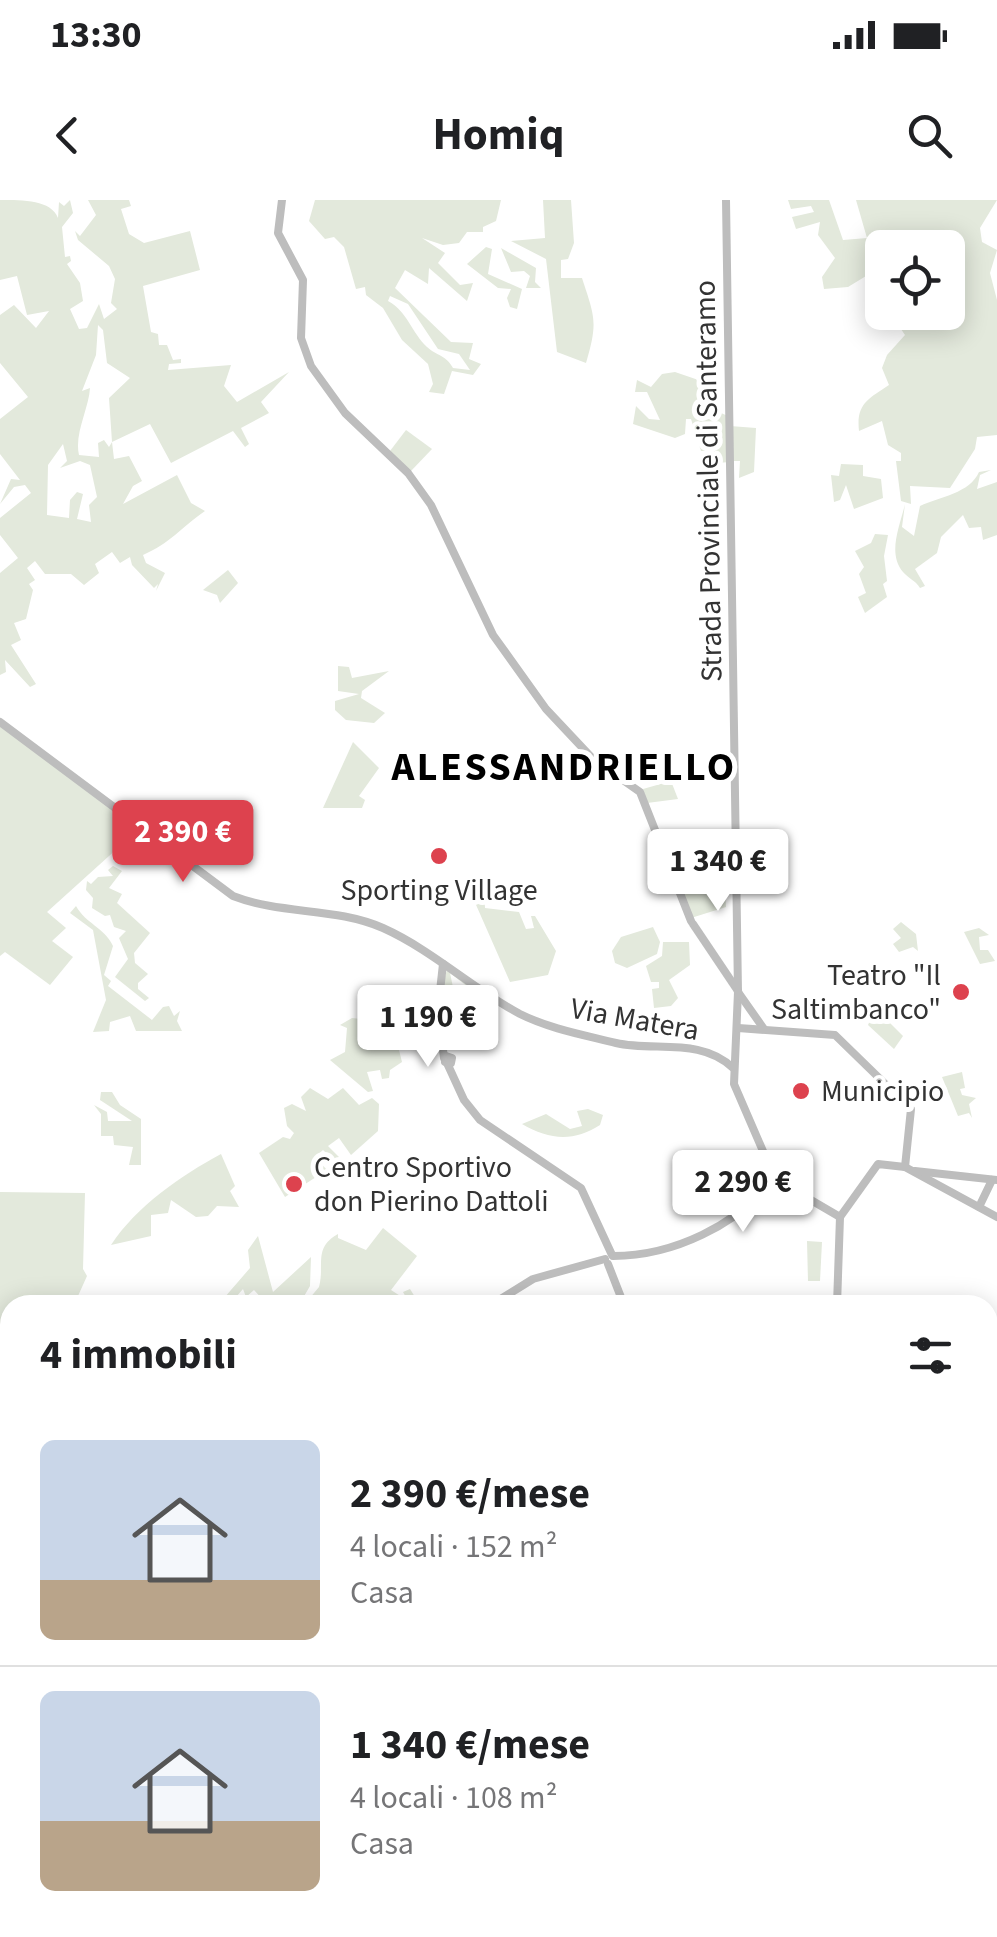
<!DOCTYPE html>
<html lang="it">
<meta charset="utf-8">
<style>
:root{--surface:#fff;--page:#f2f2f2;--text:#202124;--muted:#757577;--line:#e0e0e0;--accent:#dd424e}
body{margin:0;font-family:"Source Sans 3",sans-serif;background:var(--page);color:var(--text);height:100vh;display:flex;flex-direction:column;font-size:38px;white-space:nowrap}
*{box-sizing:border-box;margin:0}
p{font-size:32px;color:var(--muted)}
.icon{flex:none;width:55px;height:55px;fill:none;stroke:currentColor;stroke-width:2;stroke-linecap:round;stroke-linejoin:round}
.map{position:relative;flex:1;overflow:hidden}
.drawer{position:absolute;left:0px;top:1095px;width:998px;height:642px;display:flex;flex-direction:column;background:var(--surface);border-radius:30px 30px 0 0;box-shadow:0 5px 25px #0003}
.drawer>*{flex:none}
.buttons{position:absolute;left:865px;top:30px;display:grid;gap:20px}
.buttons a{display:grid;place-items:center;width:100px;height:100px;border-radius:15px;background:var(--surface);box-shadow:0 5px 25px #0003;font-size:50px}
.price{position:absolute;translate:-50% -85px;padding:0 22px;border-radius:10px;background:#fff;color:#222;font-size:32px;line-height:65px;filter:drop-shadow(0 2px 5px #0008)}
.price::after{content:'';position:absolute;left:50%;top:60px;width:30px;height:22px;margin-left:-15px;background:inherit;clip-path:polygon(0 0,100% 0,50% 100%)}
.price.current{background:var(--accent);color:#fff}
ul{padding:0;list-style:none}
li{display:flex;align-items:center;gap:30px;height:250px;padding:0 40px}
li+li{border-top:2px solid var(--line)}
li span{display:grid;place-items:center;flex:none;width:280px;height:200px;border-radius:15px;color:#555}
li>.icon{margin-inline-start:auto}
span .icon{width:120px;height:120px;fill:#fffc;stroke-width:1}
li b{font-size:42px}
h2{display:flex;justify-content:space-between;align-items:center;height:120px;padding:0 40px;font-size:42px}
.status{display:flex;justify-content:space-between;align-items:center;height:70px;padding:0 50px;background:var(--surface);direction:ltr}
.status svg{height:28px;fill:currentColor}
header{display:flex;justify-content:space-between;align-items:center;height:130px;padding:0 40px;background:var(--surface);font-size:45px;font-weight:700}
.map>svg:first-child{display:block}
.green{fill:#e3e9dc;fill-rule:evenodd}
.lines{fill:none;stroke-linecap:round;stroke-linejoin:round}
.secondary{stroke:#bdbdbd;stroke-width:8}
.rail-casing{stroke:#888;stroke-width:6}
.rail{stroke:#fff;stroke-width:2.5;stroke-dasharray:8;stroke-linecap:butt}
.poi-dot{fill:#dd424e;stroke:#fff;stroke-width:4}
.labels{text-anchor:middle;stroke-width:10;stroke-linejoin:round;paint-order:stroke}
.street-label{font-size:30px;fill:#333;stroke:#fff}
.poi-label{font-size:30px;fill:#333;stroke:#fff;text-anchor:start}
.district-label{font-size:40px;font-weight:bold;letter-spacing:2.5px;fill:#000;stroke:#fff}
</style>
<div class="status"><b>13:30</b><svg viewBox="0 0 49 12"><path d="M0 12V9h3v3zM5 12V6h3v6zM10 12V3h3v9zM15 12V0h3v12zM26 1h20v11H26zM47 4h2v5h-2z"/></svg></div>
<header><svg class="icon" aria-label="back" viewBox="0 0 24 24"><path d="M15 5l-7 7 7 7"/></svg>Homiq<svg class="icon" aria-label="search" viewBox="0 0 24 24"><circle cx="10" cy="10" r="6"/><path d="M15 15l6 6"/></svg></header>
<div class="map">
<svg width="997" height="1737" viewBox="0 0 997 1737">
<rect width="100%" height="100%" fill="#fff"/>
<g class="green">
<path d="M 0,0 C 24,0 51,0 58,18 L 59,2 L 64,6 L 70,0 L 73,13 L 62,27 L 65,57 L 70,56 L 71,61 L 67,64 L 80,83 L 83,101 L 70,109 L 79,129 L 87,128 L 99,104 L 104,119 L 117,109 L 111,103 L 115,79 L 109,66 L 78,40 L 75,31 L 80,36 L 96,15 L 88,0 L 129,0 L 131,6 L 121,9 L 129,34 L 144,43 L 190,31 L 200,70 L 143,86 L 151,132 L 158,134 L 159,145 L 167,145 L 173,160 L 181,159 L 181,163 L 169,164 L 168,170 L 231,165 L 224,186 L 237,202 L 289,172 L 261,202 L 269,213 L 241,228 L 249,244 L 245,247 L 233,231 L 171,263 L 150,224 L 112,242 L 114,259 L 129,256 L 142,281 L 133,286 L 123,304 L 177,275 L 191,303 L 205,311 C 182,327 169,344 143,355 L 146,363 L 165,373 L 156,391 L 158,384 L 154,388 L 132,365 L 130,357 L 120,363 L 112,352 L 95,364 L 99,373 L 84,385 L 71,374 L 45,374 L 35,361 L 27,368 L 35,380 L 29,384 L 33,390 L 26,419 L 14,423 L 21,440 L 11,445 L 36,484 L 30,487 L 5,460 L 6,472 L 0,475 L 0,373 L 18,358 L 0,335 L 0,318 L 31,293 L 25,285 L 14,287 L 0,304 L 11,279 L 20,280 L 0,254 L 0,219 L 28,197 L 0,163 L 0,115 L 14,105 L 36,128 L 49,111 L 27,115 L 17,76 L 0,80 ZM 98,125 L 103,130 L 107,163 L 130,178 L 109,198 L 112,242 L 109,247 L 104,240 L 98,243 L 99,257 L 79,255 C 74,234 89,208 90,188 L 82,191 L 96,155 ZM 63,244 L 67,261 L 60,268 L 80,261 L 90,265 L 97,297 L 89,305 L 91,322 L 77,319 L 83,294 L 77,292 L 70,300 L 69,318 L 47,315 L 48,265 Z"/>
<path d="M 315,0 L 501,0 L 496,21 L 483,27 L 483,32 L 467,32 L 459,43 L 443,45 L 422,38 L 445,53 L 438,63 L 460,85 L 473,83 L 467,101 L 429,68 L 428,84 L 405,70 L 395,88 L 451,142 L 473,143 L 469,159 L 481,164 L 473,175 L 452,171 L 444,194 L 429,192 L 433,184 L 428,164 L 402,140 L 383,108 L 366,95 L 365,87 L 356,89 L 344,47 L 334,37 L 325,39 L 309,21 ZM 390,96 L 408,104 L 438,149 L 459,154 L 470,170 L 453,168 C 446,155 437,156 427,147 C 412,133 407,111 388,101 Z"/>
<path d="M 543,0 L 571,0 L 574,43 L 568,59 L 561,60 L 561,78 L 582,78 C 595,118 598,122 586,163 L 557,152 L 546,59 L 511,41 L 545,38 Z"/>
<path d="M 788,0 L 829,0 L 843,40 L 867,38 L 856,0 L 997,0 L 980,28 L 982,42 L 997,50 L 990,73 L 997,100 L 997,235 L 977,237 L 975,249 L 950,288 L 910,286 L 911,304 L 901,301 L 896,261 L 901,261 L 901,253 L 888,245 L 882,221 L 859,231 C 856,204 868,199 889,185 L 882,168 L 887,155 L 905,135 L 893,117 L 912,113 L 917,126 L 923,113 L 933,129 L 932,113 L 948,112 L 948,48 L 882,48 L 882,89 L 866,76 L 848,87 L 824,89 L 822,77 L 835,58 L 818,35 L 820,22 L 796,29 L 792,17 L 814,12 L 811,6 L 791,9 Z"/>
<path d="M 486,47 L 492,49 L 488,74 L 522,89 L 517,109 L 510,107 L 507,98 L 511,89 L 498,88 L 467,64 Z"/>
<path d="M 501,48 L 536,68 L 535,82 L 541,88 L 526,88 L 530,76 L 524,71 L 511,72 Z"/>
<path d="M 675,172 L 716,186 L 714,210 L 728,216 L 729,262 L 708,264 L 702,256 L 706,251 L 701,251 L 691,219 L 686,219 L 685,234 L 675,238 L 633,224 L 636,206 L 649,219 L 660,220 L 647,192 L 635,192 L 637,180 L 651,187 L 662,174 Z"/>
<path d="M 730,226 L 756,228 L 754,272 L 739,278 L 740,261 L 731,261 Z"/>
<path d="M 406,230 L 432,249 L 410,272 L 390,251 Z"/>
<path d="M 841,264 L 863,265 L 863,276 L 881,279 L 883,298 L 854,309 L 846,285 L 840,300 L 834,302 L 831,275 L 839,276 Z"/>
<path d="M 991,270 L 980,275 L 977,289 L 997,282 L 997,335 L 983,340 L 981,327 L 969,328 L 963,315 L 941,337 L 937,353 L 915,369 L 925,386 L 920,388 C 915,380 909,379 903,372 C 887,353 900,326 905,304 L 902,327 L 914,336 L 920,306 C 940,297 970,293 979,272 Z"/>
<path d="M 875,334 L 888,335 L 884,356 L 887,381 L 883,384 L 887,397 L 865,413 L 858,397 L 866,393 L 859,374 L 864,367 L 855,351 L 871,343 Z"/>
<path d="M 228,370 L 238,383 L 220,403 L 217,395 L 203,390 Z"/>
<path d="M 338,466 L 349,467 L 352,478 L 389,471 L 362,491 L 361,498 L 385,513 L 374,523 L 346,520 L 335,510 L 335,501 L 359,494 L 338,491 Z"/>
<path d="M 0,523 L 140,628 L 47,712 L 66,728 L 52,741 L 73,757 L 50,785 L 5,752 L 0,756 Z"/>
<path d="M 353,542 L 379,568 L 359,596 L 365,600 L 362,608 L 323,608 Z"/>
<path d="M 671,581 L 678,599 L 647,603 L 643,589 Z"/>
<path d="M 113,666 L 122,671 L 109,688 L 122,694 L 117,703 L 150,733 L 134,753 L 135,763 L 148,774 L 138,783 L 138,789 L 149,798 L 145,801 L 115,777 L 128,759 L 119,738 L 126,731 L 114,727 L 110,715 L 105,716 L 92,708 L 93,698 L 86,690 L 87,681 L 91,684 L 98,677 L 113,676 L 108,670 Z"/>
<path d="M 714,668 L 724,669 L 726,707 L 691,718 L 677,684 L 682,678 L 713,672 Z"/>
<path d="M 478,685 L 484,686 L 485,708 L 519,712 L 526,729 L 534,728 L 531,716 L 535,716 L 556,751 L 548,775 L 510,782 L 473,698 Z"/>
<path d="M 76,706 C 86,724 104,727 113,746 L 104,775 L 111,781 L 108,786 L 152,820 L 163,807 L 169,806 L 174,816 L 180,811 L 177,821 L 182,831 L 136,831 L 130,816 L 110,822 L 109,831 L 93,832 L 106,800 L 93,730 L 70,713 Z"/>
<path d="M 901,722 L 916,734 L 918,751 L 913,747 L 899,752 L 893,744 L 901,738 L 893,729 Z"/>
<path d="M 653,727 L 660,742 L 657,754 L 627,768 L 615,763 L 612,751 L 621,737 Z"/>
<path d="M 979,728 L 989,735 L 979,737 L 980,750 L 988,750 L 995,761 L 980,764 L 964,732 Z"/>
<path d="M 663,742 L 689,742 L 690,765 L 669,780 L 678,798 L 671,806 L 654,808 L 652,789 L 659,788 L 659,782 L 651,782 L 646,766 L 662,756 Z"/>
<path d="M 447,770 L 481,791 L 472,822 L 477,794 L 450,773 L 459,816 L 441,821 L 440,792 Z"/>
<path d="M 881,814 L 903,836 L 894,849 L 868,825 L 871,818 Z"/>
<path d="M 352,818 L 370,820 L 403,835 L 398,846 L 402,862 L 390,870 L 389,878 L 382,879 L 380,870 L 367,872 L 373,891 L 368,892 L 330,860 L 345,852 L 347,828 L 340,825 Z"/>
<path d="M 962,872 L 965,888 L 960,889 L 962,895 L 976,898 L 969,904 L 972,918 L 969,913 L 958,916 L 942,877 Z"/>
<path d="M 310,888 L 328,899 L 343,888 L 359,905 L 372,898 L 379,904 L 378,931 L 351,955 L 339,938 L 328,946 L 342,960 L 337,963 L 323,950 L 315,957 L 327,970 L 285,997 L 259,953 L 283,937 L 290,939 L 294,933 L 287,926 L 284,908 L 292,904 L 306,911 L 301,897 Z"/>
<path d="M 101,892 L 112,892 L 120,905 L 141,919 L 141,965 L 129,965 L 133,947 L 114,945 L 113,936 L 101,936 L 101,914 L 94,905 L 107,912 L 108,921 L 132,921 L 100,900 Z"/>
<path d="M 588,909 L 603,915 L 600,925 C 574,942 549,940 522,924 L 546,914 L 570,929 L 582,926 L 577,911 Z"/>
<path d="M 221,954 L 235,986 L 230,991 L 239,1007 L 217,1006 L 208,1016 L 196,1017 L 171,1000 L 168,1013 L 151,1015 L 151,1036 L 111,1045 C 136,1007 180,976 221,954 Z"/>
<path d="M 0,992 L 85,993 L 83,1069 L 87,1076 L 78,1096 L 86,1098 L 83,1105 L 10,1105 L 10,1148 L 0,1153 Z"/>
<path d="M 383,1028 L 417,1056 L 391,1090 L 408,1101 L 403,1092 L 410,1089 L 420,1105 L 395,1105 L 386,1096 L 378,1105 L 304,1105 L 319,1087 C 325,1064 313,1048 338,1034 L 338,1038 L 366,1050 Z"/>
<path d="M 258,1036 L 273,1092 L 311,1057 L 310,1086 L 299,1105 L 261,1105 L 264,1101 L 254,1090 L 246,1097 L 243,1089 L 229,1105 L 218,1105 L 250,1068 L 248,1050 Z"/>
<path d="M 807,1041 L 822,1042 L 820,1081 L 808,1081 Z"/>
<path d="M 989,1685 L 997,1737 L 956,1737 L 959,1728 L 988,1728 Z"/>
</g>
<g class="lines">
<g class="secondary">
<path d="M 282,0 L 278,33 L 303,80 L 301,138 L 311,166 L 345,213 L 408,273 L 431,305 L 493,435 L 546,509 L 593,559 L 640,592 L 691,721"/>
<path d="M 726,0 L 738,792 L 734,884 L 775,979 L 840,1017"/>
<path d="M 0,522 L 233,696 C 282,715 335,707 383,728 C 432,750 473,789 520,814 C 550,829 584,835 616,843 C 654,852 701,837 733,868"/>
<path d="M 693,724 L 738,791"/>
<path d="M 443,764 L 438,809 L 444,858"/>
<path d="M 738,792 L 764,829"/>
<path d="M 738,828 L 835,835 L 911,909 L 905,967"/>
<path d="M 446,856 L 452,858 L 451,863 L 445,862 Z"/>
<path d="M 447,863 L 464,900 L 480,920 L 581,988 L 612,1055"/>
<path d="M 905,967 L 997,1017"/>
<path d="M 915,971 L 997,980"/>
<path d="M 979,1007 L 992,980"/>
<path d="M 840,1017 L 878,964 L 905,967"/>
<path d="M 613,1056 C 674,1056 736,1025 775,979"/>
<path d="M 608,1064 L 624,1105"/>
<path d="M 491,1105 L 533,1079 L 605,1059"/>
<path d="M 837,1105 L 840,1017"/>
<path d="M 0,1498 L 10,1484"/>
<path d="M 845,1728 L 846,1737"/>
</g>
<defs>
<g id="rail">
<path d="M 988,1179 L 997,1156"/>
<path d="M 988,1438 L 997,1457"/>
</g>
</defs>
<use href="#rail" class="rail-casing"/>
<use href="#rail" class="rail"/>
</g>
<g class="poi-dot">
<circle cx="439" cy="656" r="10"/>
<circle cx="961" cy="792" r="10"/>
<circle cx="801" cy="891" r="10"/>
<circle cx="294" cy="984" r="10"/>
</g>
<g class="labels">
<g class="street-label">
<text transform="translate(708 281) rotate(-91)" y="10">Strada Provinciale di Santeramo</text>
<text transform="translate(635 819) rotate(10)" y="10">Via Matera</text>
</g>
<g class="poi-label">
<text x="439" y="700" text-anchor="middle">Sporting Village</text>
<text x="941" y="785" text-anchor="end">Teatro "Il<tspan x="941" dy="34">Saltimbanco"</tspan></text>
<text x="821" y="901">Municipio</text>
<text x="314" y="977">Centro Sportivo<tspan x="314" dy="34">don Pierino Dattoli</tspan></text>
</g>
<g class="district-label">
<text x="564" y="580">ALESSANDRIELLO</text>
</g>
</g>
</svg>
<div class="buttons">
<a><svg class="icon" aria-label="locate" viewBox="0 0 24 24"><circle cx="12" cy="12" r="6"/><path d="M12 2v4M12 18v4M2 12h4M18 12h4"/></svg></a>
</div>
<b class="price current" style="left:183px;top:685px">2 390 €</b>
<b class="price" style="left:718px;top:714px">1 340 €</b>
<b class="price" style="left:428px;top:870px">1 190 €</b>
<b class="price" style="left:743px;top:1035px">2 290 €</b>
<section class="drawer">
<h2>4 immobili<svg class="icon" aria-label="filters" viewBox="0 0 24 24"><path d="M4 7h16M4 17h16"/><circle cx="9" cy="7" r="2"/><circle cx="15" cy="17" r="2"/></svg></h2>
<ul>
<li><span style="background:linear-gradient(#c9d6e8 70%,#b9a48a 0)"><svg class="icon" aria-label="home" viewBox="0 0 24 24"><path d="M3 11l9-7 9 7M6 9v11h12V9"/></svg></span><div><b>2 390 €/mese</b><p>4 locali · 152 m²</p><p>Casa</p></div></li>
<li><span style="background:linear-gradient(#c9d6e8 65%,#b9a48a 0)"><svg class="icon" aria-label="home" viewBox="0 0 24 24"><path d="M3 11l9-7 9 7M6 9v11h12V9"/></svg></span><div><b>1 340 €/mese</b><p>4 locali · 108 m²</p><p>Casa</p></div></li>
</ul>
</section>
</div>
